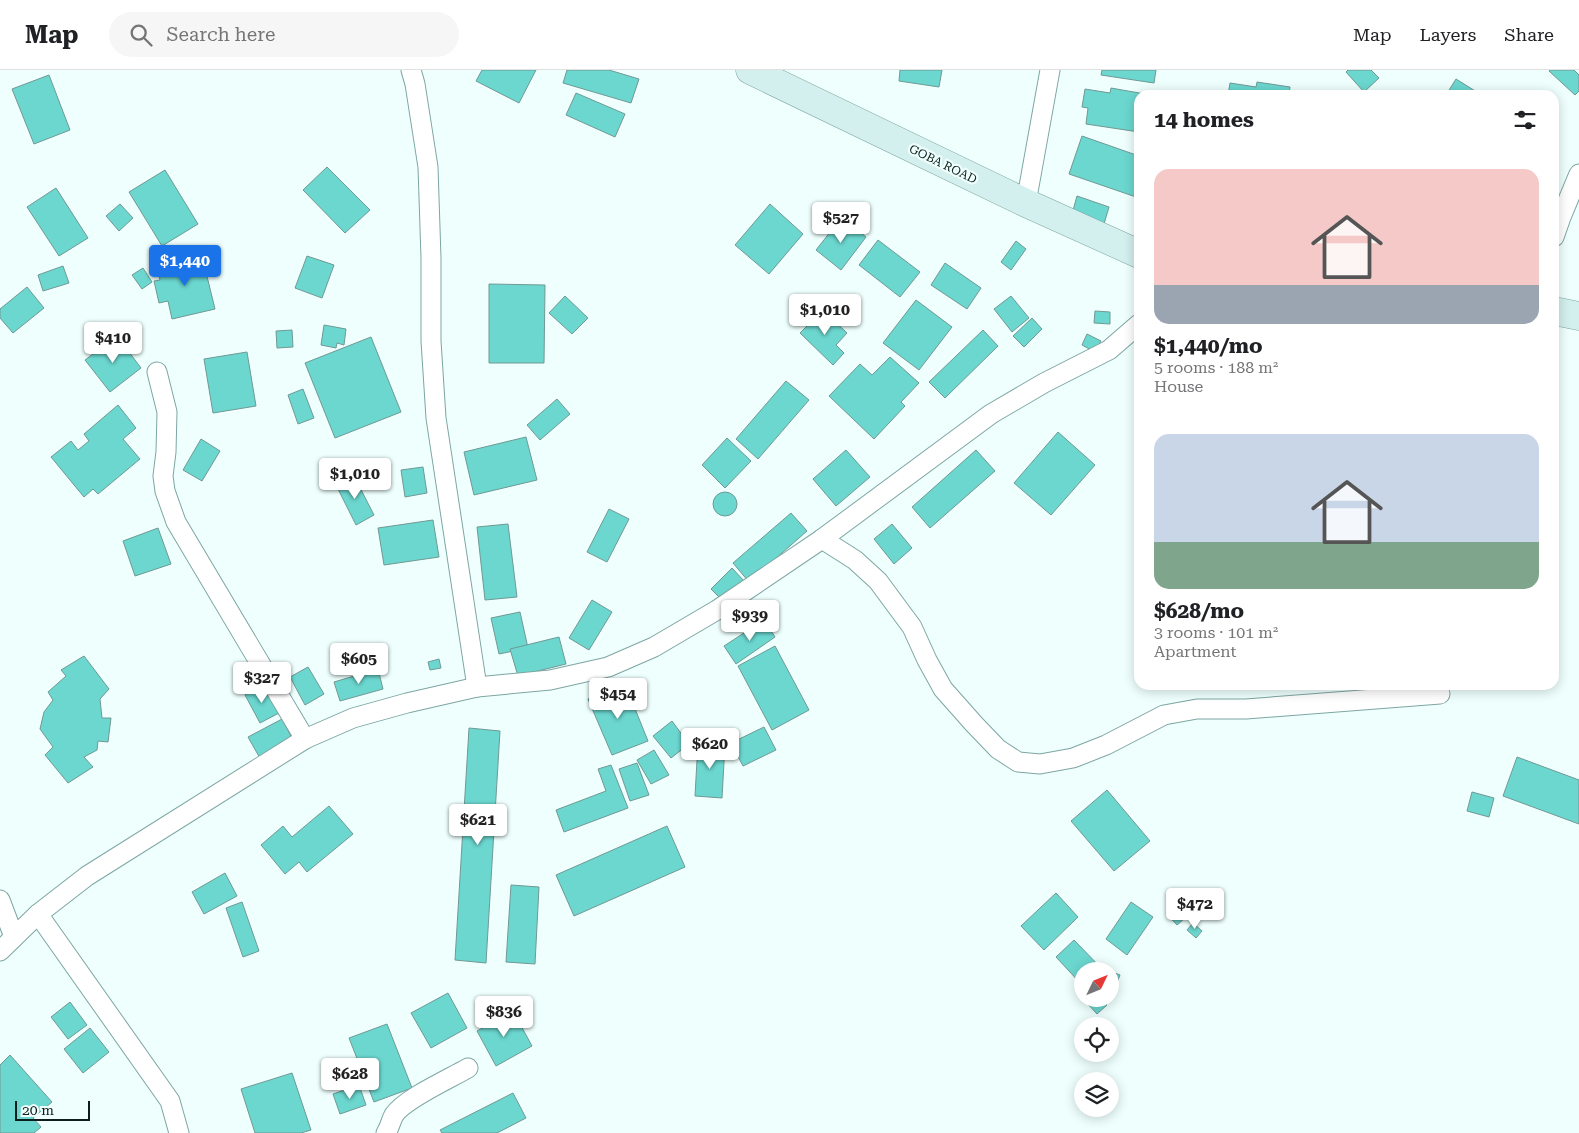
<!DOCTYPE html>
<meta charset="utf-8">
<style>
:root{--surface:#fff;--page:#f6f6f6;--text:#202124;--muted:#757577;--line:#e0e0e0;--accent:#1a73e8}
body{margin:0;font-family:"Roboto Serif",serif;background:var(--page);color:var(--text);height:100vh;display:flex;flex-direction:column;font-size:19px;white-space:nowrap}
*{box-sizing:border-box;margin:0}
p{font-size:16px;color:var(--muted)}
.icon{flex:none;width:28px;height:28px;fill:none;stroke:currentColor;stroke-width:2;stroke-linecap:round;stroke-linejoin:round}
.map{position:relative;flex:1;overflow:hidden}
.drawer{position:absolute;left:1134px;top:20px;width:425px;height:600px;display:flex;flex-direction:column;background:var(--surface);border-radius:15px;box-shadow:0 2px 12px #0003}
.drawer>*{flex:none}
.needle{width:32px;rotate:47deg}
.buttons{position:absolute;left:1074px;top:892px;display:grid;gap:10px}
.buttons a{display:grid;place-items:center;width:45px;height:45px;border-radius:50%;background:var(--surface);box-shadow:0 2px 12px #0003;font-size:25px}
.scale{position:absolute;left:15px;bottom:12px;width:75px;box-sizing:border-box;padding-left:5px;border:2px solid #0d1d1c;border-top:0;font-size:14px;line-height:18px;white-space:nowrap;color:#0d1d1c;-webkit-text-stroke:4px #eefffd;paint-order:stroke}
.price{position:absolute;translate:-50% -42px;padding:0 11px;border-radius:5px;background:#fff;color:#222;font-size:16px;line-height:32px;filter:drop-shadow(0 1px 2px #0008)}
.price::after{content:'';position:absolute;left:50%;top:30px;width:15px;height:11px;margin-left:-8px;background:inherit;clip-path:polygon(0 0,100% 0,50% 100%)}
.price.current{background:var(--accent);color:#fff}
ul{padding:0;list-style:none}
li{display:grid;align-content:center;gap:10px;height:265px;padding:0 20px}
li span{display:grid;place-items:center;height:155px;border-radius:15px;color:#555}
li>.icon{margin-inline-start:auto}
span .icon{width:90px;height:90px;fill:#fffc;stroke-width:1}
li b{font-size:21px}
h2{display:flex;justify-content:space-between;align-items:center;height:60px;padding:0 20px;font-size:21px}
header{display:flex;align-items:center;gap:30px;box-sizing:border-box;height:70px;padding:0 25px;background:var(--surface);border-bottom:1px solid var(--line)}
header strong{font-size:24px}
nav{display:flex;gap:28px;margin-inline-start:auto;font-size:18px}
.search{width:350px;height:45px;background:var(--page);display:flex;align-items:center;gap:12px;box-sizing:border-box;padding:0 18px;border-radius:28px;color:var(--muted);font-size:19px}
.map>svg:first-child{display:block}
.building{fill:#6bd7cf;stroke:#709995}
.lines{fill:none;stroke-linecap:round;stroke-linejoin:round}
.street-casing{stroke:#7da6a3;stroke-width:21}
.secondary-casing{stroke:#7da6a3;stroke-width:29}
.street{stroke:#fff;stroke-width:19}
.secondary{stroke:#d3f0ee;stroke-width:28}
.labels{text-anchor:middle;stroke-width:4.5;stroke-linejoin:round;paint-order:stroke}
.street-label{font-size:12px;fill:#0d1d1c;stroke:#eefffd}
</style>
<header>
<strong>Map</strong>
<div class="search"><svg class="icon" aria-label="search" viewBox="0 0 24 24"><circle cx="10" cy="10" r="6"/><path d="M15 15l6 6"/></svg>Search here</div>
<nav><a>Map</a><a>Layers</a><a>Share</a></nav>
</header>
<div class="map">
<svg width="1579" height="1063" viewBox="0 0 1579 1063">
<rect width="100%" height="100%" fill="#eefffd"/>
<g class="building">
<path d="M 482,0 L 536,0 L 519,33 L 476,11 Z"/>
<path d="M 567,0 L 609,0 L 639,9 L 631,33 L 563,13 Z"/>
<path d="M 900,0 L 942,0 L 939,17 L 899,11 Z"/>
<path d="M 1102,0 L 1156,0 L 1154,13 L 1101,5 Z"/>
<path d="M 1348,0 L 1371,0 L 1379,8 L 1364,22 L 1346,2 Z"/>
<path d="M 1550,0 L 1574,0 L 1579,5 L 1579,21 L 1575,25 L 1549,1 Z"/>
<path d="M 49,5 L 70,60 L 34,74 L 12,19 Z"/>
<path d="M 1456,9 L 1480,24 L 1480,25 L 1446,25 Z"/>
<path d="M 1257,12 L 1290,17 L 1289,25 L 1228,25 L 1230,13 L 1256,17 Z"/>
<path d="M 1111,18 L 1145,24 L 1145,25 L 1139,25 L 1139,62 L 1086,54 L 1088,38 L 1082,37 L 1085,19 L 1110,23 Z"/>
<path d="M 576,23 L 625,44 L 615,67 L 566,45 Z"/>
<path d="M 1082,66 L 1139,86 L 1139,128 L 1069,104 Z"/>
<path d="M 327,97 L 370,140 L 345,163 L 303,120 Z"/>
<path d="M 165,100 L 198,154 L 162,176 L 129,122 Z"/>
<path d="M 56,118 L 88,168 L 59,186 L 27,137 Z"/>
<path d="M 1077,126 L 1109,137 L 1104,154 L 1072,144 Z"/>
<path d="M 120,134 L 133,148 L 119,161 L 106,146 Z"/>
<path d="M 770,134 L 803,164 L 769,204 L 735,175 Z"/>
<path d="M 842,147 L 866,167 L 841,200 L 816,180 Z"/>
<path d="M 878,170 L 920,202 L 900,227 L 859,195 Z"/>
<path d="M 1016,171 L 1026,179 L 1011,200 L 1001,192 Z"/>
<path d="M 202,186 L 215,239 L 172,249 L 168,231 L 159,233 L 154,211 L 160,210 L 157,196 Z"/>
<path d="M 307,186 L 334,195 L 322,228 L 295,218 Z"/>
<path d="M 945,193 L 981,218 L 967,239 L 931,215 Z"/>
<path d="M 63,196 L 69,213 L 43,221 L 38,205 Z"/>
<path d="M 143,198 L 152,212 L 142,219 L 132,205 Z"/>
<path d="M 489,214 L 545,215 L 544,293 L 489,293 Z"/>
<path d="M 27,217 L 44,238 L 13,263 L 0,248 L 0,239 Z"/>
<path d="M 565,226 L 588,248 L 572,264 L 549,243 Z"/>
<path d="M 1011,226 L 1029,248 L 1012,262 L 994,239 Z"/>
<path d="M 916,230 L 952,257 L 919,300 L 883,273 Z"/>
<path d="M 823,240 L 847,263 L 836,275 L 844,283 L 833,295 L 800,263 Z"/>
<path d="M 1095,241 L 1110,242 L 1110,254 L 1094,253 Z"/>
<path d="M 1032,248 L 1042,259 L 1024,277 L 1013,266 Z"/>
<path d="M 324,255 L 346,259 L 344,275 L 337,273 L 336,278 L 321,275 Z"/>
<path d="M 292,260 L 293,277 L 277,278 L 276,261 Z"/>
<path d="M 983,260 L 998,276 L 945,328 L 929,312 Z"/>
<path d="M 1087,264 L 1101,271 L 1095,282 L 1082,275 Z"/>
<path d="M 117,266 L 141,298 L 110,322 L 85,290 Z"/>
<path d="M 371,267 L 401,342 L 335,368 L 305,293 Z"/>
<path d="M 247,282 L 256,336 L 213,343 L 204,289 Z"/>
<path d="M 890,287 L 919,313 L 901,332 L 905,336 L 874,369 L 829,326 L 860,294 L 872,305 Z"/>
<path d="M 786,311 L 809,330 L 758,389 L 736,369 Z"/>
<path d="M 303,319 L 314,348 L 298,354 L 288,325 Z"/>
<path d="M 557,329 L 570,344 L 540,370 L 527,355 Z"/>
<path d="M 118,335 L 136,358 L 123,369 L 140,389 L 98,424 L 93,419 L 84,427 L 51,387 L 71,371 L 78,380 L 89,371 L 84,364 Z"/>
<path d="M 1058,362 L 1095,395 L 1051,445 L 1014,413 Z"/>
<path d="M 526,367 L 537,410 L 474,425 L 464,382 Z"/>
<path d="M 727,368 L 751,391 L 725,418 L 702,395 Z"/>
<path d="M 201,369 L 220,381 L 202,411 L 183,400 Z"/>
<path d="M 846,380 L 870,407 L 836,436 L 813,409 Z"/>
<path d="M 976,380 L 995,401 L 930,458 L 912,437 Z"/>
<path d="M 423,397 L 427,423 L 405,427 L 401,400 Z"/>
<path d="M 354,406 L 374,445 L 356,455 L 336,415 Z"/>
<circle cx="725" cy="434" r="12"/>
<path d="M 609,439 L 629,449 L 607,492 L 587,482 Z"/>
<path d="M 791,443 L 807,461 L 749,512 L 733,493 Z"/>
<path d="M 433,450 L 439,487 L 384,495 L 378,458 Z"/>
<path d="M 508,454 L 517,527 L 485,530 L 477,457 Z"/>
<path d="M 892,454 L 912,478 L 894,494 L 874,469 Z"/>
<path d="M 158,458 L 171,494 L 135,506 L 123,471 Z"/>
<path d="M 732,498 L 745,512 L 724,532 L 711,519 Z"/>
<path d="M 592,530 L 612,542 L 589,580 L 569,568 Z"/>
<path d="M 520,542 L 528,578 L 499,584 L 491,548 Z"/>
<path d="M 764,550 L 775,567 L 736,594 L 724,576 Z"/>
<path d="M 559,567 L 566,594 L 518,606 L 510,579 Z"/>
<path d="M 775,576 L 809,640 L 772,660 L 738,596 Z"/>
<path d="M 84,586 L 109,619 L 100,629 L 102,648 L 111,648 L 108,672 L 98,671 L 97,680 L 84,687 L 93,697 L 68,713 L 45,685 L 53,677 L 40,659 L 44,642 L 53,630 L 48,622 L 66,606 L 61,600 Z"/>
<path d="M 439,589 L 441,598 L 430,600 L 428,592 Z"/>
<path d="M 308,597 L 324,624 L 305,635 L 290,607 Z"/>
<path d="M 378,599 L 383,619 L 340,631 L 334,612 Z"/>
<path d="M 625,614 L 648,671 L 612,685 L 588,629 Z"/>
<path d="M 263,615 L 279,643 L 260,653 L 245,625 Z"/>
<path d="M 282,649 L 294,672 L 261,690 L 248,667 Z"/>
<path d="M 672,651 L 689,674 L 671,688 L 653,666 Z"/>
<path d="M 764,657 L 776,680 L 743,696 L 731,673 Z"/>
<path d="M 469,658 L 500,661 L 486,893 L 455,890 Z"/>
<path d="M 698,673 L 725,674 L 722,728 L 695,726 Z"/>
<path d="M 654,680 L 669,705 L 651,714 L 637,690 Z"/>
<path d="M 1517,687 L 1579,710 L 1579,754 L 1503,726 Z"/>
<path d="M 637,693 L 649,725 L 630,731 L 619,699 Z"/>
<path d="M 611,695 L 628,738 L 564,762 L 556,740 L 606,721 L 598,699 Z"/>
<path d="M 1107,720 L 1150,771 L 1114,801 L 1071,751 Z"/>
<path d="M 1472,722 L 1494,728 L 1489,747 L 1467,741 Z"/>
<path d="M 329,736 L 353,764 L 307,802 L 299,792 L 285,804 L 261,775 L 283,756 L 292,767 Z"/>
<path d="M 667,756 L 685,797 L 574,846 L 556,805 Z"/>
<path d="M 225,803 L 237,826 L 204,844 L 192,822 Z"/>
<path d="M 511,815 L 539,817 L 535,894 L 506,892 Z"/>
<path d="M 1056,823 L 1078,847 L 1044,880 L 1021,856 Z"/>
<path d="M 1197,825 L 1211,831 L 1206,844 L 1192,838 Z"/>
<path d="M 242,832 L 259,881 L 243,887 L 226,838 Z"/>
<path d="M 1131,832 L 1153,847 L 1127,885 L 1106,869 Z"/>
<path d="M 1175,836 L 1185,848 L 1177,855 L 1166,843 Z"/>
<path d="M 1193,853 L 1202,861 L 1196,868 L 1187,860 Z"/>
<path d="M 1074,870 L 1104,901 L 1082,901 L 1082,915 L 1056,887 Z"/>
<path d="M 1110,901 L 1120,905 L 1112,925 L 1110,924 Z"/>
<path d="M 448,923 L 467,958 L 431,978 L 411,943 Z"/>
<path d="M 1088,929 L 1101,929 L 1107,935 L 1097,944 L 1085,931 Z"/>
<path d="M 70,932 L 87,955 L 68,969 L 51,947 Z"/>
<path d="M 513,941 L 532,976 L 496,996 L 477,961 Z"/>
<path d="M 387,954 L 412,1018 L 374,1032 L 349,968 Z"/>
<path d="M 90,958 L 109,982 L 83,1003 L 64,979 Z"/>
<path d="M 10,985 L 52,1032 L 33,1048 L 41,1057 L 34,1063 L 0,1063 L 0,995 Z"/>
<path d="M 292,1003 L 311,1060 L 301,1063 L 255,1063 L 241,1019 Z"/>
<path d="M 359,1015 L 366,1035 L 340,1044 L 333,1024 Z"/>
<path d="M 513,1023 L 526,1048 L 497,1063 L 442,1063 L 440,1060 Z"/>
</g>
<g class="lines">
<defs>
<g id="street">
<path d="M 411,0 L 415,14 L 428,97 L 431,188 L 431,271 L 436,348 L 477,617"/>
<path d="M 1026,133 L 1050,0"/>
<path d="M 1554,167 L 1561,147 L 1579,104"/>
<path d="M 157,302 L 167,342 L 166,382 L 163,406 L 165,421 L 176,452 L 305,669"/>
<path d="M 822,469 L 855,490 L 878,511 L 912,557 L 927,590 L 943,619 L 974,654 L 998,679 L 1018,692 L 1040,694 L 1073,688 L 1106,675 L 1164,645 L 1197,639 L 1246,639 L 1440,624"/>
<path d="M 0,830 L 14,867"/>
<path d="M 38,844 L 170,1031 L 179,1063"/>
<path d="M 0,881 L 38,844 L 87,806 L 305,669 L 353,648 L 407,633 L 477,617 L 550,610 L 608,597 L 654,577 L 717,540 L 822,469 L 991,344 L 1044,313 L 1109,280 L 1139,254"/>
<path d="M 386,1063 C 390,1057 391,1050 394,1045 C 404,1029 451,1008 468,998"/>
</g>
<g id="secondary">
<path d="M 750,0 L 1026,133 L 1139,184"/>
<path d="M 1554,241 L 1579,246"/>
</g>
</defs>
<use href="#street" class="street-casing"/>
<use href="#secondary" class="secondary-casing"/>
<use href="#street" class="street"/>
<use href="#secondary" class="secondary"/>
</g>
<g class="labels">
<g class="street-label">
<text transform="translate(943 94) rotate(26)" y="4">GOBA ROAD</text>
</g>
</g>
</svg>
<div class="buttons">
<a><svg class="needle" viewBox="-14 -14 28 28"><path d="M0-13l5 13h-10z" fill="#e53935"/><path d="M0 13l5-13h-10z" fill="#757577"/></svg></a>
<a><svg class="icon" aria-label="locate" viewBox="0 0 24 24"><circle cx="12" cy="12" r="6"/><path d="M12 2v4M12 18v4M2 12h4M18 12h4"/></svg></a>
<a><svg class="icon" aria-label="layers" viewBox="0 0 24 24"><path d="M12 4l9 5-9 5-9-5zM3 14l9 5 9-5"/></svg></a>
</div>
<div class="scale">20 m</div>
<b class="price" style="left:841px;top:174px">$527</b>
<b class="price current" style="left:185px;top:217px">$1,440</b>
<b class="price" style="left:825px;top:266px">$1,010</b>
<b class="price" style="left:113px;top:294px">$410</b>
<b class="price" style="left:355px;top:430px">$1,010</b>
<b class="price" style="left:750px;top:572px">$939</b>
<b class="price" style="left:359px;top:615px">$605</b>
<b class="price" style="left:262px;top:634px">$327</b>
<b class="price" style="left:618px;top:650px">$454</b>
<b class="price" style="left:710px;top:700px">$620</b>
<b class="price" style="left:478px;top:776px">$621</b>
<b class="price" style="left:1195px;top:860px">$472</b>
<b class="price" style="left:504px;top:968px">$836</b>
<b class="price" style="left:350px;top:1030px">$628</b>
<section class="drawer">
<h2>14 homes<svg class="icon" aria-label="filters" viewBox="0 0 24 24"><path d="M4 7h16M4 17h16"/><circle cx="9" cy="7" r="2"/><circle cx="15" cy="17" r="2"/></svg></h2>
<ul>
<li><span style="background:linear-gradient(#f6c9c9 75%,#9aa5b1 0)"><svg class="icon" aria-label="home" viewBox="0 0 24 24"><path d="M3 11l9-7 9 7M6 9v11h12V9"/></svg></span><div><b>$1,440/mo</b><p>5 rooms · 188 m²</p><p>House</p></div></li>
<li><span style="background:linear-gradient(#c9d6e8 70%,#7fa58c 0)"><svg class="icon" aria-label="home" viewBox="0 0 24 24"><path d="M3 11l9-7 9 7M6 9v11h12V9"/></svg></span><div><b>$628/mo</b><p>3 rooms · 101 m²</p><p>Apartment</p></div></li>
</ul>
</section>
</div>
